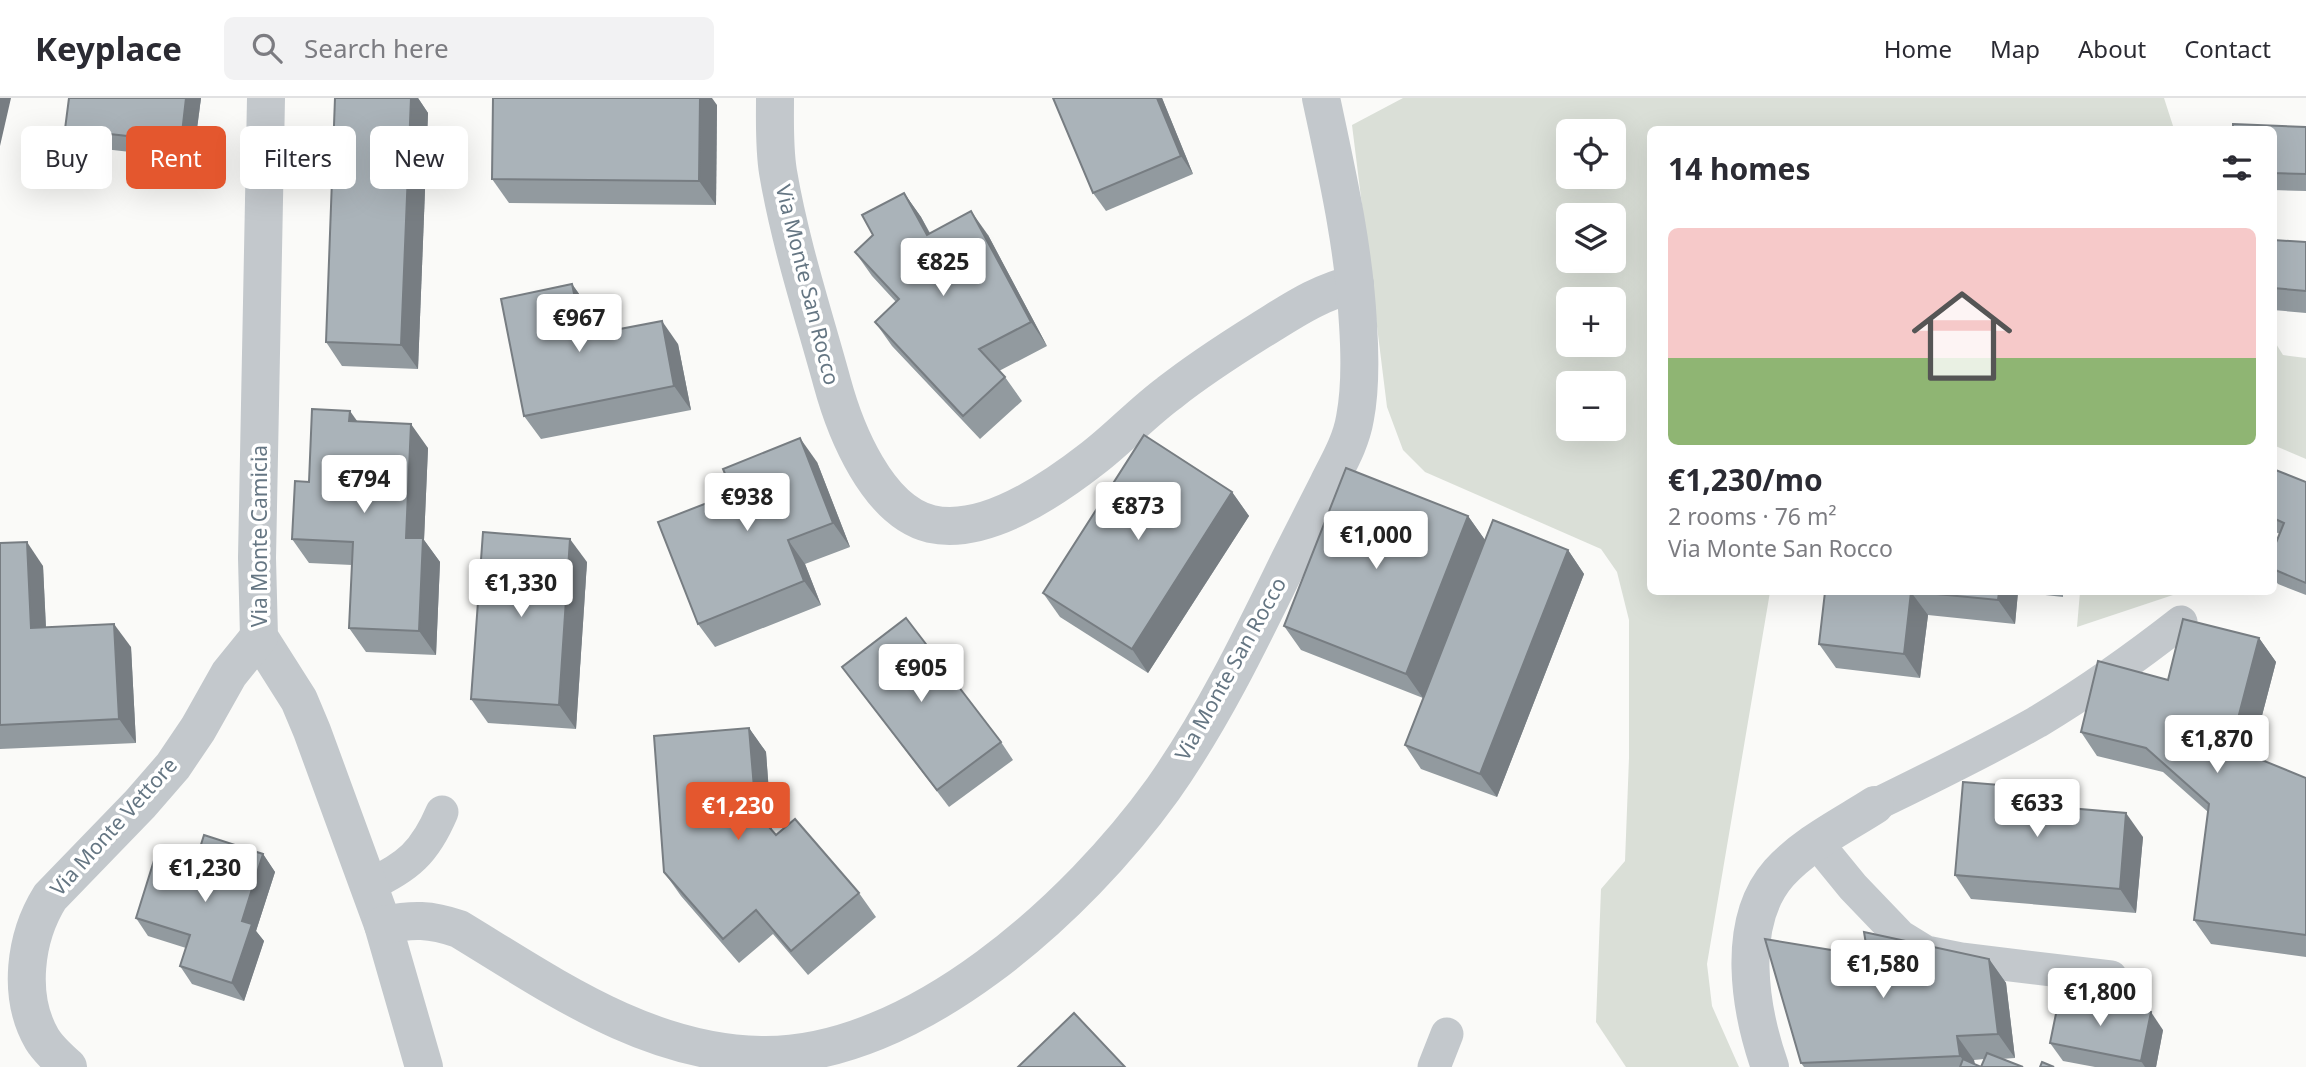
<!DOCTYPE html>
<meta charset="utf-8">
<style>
:root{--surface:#fff;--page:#f2f2f3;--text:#2b2b33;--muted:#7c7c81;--line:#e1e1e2;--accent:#e4572e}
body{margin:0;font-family:"Noto Sans",sans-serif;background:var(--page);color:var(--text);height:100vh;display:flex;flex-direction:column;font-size:26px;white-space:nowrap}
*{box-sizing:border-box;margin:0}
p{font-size:23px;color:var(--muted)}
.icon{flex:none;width:38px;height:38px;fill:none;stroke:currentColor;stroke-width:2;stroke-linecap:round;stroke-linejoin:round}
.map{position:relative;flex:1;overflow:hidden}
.drawer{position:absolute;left:1647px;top:28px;width:630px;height:469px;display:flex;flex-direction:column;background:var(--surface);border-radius:10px;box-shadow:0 7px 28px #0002}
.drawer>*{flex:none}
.banner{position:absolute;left:21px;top:28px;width:665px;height:63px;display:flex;gap:14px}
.fabs{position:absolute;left:1556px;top:21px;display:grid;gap:14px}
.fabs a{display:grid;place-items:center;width:70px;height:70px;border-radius:10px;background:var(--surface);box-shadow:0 7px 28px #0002;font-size:35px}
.price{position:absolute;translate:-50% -60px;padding:0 16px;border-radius:7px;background:#fff;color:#222;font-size:23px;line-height:46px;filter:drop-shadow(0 2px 4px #0008)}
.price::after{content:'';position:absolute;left:50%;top:42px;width:21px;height:16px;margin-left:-10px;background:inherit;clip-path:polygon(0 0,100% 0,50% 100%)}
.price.on{background:var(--accent);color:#fff}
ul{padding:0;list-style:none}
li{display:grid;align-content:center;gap:14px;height:371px;padding:0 21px}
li+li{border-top:2px solid var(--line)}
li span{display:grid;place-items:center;height:217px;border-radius:10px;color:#555}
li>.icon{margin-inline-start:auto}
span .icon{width:126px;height:126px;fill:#fffc;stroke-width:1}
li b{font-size:30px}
h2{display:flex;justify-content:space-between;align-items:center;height:84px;padding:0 21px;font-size:30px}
.pill{padding:0 24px;border-radius:10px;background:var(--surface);box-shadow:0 7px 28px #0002;font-size:24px;line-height:63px}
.pill.on{background:var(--accent);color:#fff}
header{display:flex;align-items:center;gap:42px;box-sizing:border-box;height:98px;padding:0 35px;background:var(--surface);border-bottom:2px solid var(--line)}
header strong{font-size:33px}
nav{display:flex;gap:38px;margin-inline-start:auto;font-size:24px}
.search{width:490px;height:63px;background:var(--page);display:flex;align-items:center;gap:18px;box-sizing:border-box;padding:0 24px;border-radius:10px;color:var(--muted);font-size:26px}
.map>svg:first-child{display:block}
.green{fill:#dadfd7;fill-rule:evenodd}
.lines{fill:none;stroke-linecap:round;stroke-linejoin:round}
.service{stroke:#c3c8cc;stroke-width:33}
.minor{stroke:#c3c8cc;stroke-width:38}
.wall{fill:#929a9f;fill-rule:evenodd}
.shaded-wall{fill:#777d82}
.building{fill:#aab3b9;stroke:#777d82;stroke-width:2}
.labels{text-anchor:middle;stroke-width:7;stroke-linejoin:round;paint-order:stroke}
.street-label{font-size:21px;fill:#657683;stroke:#fff}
</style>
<header>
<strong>Keyplace</strong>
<div class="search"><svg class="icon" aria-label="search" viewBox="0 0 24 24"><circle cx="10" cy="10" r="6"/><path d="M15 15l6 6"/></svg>Search here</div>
<nav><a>Home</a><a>Map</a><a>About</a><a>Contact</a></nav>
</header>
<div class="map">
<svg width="2306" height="969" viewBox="0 0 2306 969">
<rect width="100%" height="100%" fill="#fafaf8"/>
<g class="green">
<path d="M 1403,0 L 2164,0 L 2174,31 L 1650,32 L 1650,494 L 1770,494 L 1707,866 L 1712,908 L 1739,969 L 1626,969 L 1596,924 L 1601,791 L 1625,763 L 1629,660 L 1629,522 L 1617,474 L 1601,451 L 1425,374 L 1403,352 L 1387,309 L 1352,27 ZM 1568,33 L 1614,33 L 1614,79 L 1568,79 ZM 1568,117 L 1614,117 L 1614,163 L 1568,163 ZM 1568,201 L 1614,201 L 1614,247 L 1568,247 ZM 1568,285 L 1614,285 L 1614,331 L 1568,331 Z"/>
<path d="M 2273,241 L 2283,257 L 2306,260 L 2306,361 L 2273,347 Z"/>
<path d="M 2080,494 L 2182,494 L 2077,529 Z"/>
</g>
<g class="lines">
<g class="service">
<path d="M 1875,707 C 1930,680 1984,654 2037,624 C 2087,594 2135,560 2181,524"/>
<path d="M 1817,745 L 1853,789 L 1900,838 L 1926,854 L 1961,861 L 2111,879"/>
<path d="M 369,787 C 408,769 425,754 442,714"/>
<path d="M 1434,969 L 1447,936"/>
</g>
<g class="minor">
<path d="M 266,0 L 257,460 L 259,539 L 299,602 L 312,633 L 383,827 L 424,969"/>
<path d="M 775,0 C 775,25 774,49 778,74 C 790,145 813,215 832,284 C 845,332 877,413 931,426 C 985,438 1052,392 1093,360 C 1119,340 1142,315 1169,295 C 1198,272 1229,252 1261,232 C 1292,213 1319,194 1355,186"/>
<path d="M 383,827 C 413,821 430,821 459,831 C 553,888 647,955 761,957 C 914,960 1079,808 1163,691 C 1213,620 1251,541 1289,463 C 1302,437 1315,412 1328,386 C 1339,364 1351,344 1355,320 C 1361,289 1360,257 1358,226 C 1354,149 1337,75 1321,0"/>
<path d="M 68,969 C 59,961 48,951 42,941 C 17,898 25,839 50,799 L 140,706 L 173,668 L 198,631 L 229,576 L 259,539"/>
<path d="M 1770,969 C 1750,912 1735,825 1779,775 C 1805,746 1844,727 1875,707"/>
</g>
</g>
<g class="wall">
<path d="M 201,0 L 193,61 L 77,48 L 65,31 Z"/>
<path d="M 335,0 L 418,0 L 428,15 L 418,271 L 342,268 L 326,244 Z"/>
<path d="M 1162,0 L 1193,76 L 1106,113 L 1093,95 Z"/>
<path d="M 717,7 L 716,107 L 509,105 L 492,81 Z"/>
<path d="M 2306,29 L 2306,93 L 2273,92 L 2273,32 Z"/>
<path d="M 904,95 L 921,119 L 930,135 L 988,137 L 1047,248 L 999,273 L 1005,279 L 1022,303 L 980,341 L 892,248 L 875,224 L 896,204 L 872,178 L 855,154 L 873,137 Z"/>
<path d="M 2273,142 L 2306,144 L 2306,215 L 2273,212 Z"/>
<path d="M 572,186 L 589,210 L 594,236 L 678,246 L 691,312 L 541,341 L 524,318 Z"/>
<path d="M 357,323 L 428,350 L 424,442 L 440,464 L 436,557 L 366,554 L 349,530 L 352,467 L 309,465 L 292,441 L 309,384 Z"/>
<path d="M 817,364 L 850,449 L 805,466 L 821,507 L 715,549 L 698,526 Z"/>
<path d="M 2273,371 L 2306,384 L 2306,497 L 2278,486 L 2273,479 L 2273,452 L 2280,436 L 2273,433 Z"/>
<path d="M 1232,394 L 1249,418 L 1148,575 L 1060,519 L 1043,495 Z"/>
<path d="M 1468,418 L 1485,442 L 1568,452 L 1584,476 L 1497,699 L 1421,671 L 1405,647 L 1423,600 L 1301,552 L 1284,528 Z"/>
<path d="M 0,445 L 43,468 L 46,529 L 131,549 L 136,645 L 0,651 Z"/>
<path d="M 587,464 L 576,631 L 488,625 L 471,601 Z"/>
<path d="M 1825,494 L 2063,494 L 2063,499 L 2018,494 L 2015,526 L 1928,517 L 1920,580 L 1836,570 L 1819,546 Z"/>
<path d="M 2259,540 L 2276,564 L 2253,652 L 2257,660 L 2306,680 L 2306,859 L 2211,846 L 2194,822 L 2208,714 L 2163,674 L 2097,658 L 2081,634 L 2168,582 Z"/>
<path d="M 842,569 L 1001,644 L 1013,662 L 949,709 Z"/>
<path d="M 749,630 L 766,654 L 772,733 L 776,737 L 859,795 L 876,819 L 808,877 L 773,836 L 739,865 L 681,798 L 664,774 Z"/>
<path d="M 2143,739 L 2136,815 L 1971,801 L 1955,777 Z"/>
<path d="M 263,756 L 275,774 L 256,833 L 264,843 L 244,903 L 192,886 L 180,868 L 186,850 L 148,838 L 136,820 L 194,769 Z"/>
<path d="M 1868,858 L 1989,861 L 2006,885 L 2015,960 L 2001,961 L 2023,969 L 1804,969 L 1801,965 ZM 1984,961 L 1981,969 L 1975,966 L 1974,962 Z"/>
<path d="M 2163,932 L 2156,969 L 2095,969 L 2063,963 L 2050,945 Z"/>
</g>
<g class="shaded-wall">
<path d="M 0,0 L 11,0 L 0,48 Z"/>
<path d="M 186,0 L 201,0 L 193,61 L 181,44 Z"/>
<path d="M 411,0 L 418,0 L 428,15 L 418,271 L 401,247 Z"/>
<path d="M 700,0 L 712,0 L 717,7 L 716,107 L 699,83 Z"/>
<path d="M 1157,0 L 1162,0 L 1193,76 L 1181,58 Z"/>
<path d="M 904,95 L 921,119 L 943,161 L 927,137 Z"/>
<path d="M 971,113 L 988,137 L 1047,248 L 1031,224 Z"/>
<path d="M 572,186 L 589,210 L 600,262 L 583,238 Z"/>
<path d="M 662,223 L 678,246 L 691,312 L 674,288 Z"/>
<path d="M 350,313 L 367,337 L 349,323 Z"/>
<path d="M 411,326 L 428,350 L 424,442 L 440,464 L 436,557 L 419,533 L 406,440 Z"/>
<path d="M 800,340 L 817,364 L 850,449 L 833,425 Z"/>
<path d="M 1232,394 L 1249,418 L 1148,575 L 1132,551 Z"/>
<path d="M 1468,418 L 1485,442 L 1423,600 L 1406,576 Z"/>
<path d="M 570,441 L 587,464 L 576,631 L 559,607 Z"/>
<path d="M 788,442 L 805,466 L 821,507 L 804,483 Z"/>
<path d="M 27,444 L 43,468 L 47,554 L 31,530 Z"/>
<path d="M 1568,452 L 1584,476 L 1497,699 L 1480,676 Z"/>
<path d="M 1911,494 L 1928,517 L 1920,580 L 1904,556 Z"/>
<path d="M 1999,494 L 2018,494 L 2015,526 L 1998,502 Z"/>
<path d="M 114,526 L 131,549 L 136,645 L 119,621 Z"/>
<path d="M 2259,540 L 2276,564 L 2253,652 L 2268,681 L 2252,658 L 2236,628 Z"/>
<path d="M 749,630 L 766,654 L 772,738 L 756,714 Z"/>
<path d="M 2036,690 L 2053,714 L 2034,707 Z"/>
<path d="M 2126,715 L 2143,739 L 2136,815 L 2120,791 Z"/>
<path d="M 263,756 L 275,774 L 256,833 L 264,843 L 244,903 L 232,885 L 242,823 Z"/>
<path d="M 1989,861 L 2006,885 L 2015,960 L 1998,936 Z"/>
<path d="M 2151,914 L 2163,932 L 2156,969 L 2145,969 L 2141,963 Z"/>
<path d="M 1957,938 L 1974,962 L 1975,969 L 1968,969 L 1960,958 Z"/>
</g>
<g class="building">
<path d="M 69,0 L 186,0 L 181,44 L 65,31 Z"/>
<path d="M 335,0 L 411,0 L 401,247 L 326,244 Z"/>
<path d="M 493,0 L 700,0 L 699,83 L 492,81 Z"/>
<path d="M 1053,0 L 1157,0 L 1181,58 L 1093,95 Z"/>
<path d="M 2233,26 L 2306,29 L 2306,76 L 2273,75 L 2273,32 L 2233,32 Z"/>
<path d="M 904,95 L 927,137 L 971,113 L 1031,224 L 979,251 L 1005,279 L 963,318 L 875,224 L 899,201 L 855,154 L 873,137 L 862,117 Z"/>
<path d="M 2273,142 L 2306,144 L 2306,193 L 2273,190 Z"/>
<path d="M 572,186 L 583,238 L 662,223 L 674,288 L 524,318 L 501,201 Z"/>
<path d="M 312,311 L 350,313 L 349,323 L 411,326 L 406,440 L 423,440 L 419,533 L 349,530 L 353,444 L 292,441 L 295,383 L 309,384 Z"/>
<path d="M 1144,337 L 1232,394 L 1132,551 L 1043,495 Z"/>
<path d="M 800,340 L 833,425 L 788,442 L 804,483 L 698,526 L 658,424 L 733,395 L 723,371 Z"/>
<path d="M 1346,370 L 1468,418 L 1406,576 L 1284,528 Z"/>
<path d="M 2273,371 L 2306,384 L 2306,485 L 2273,471 L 2273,452 L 2284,425 L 2273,420 Z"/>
<path d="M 1493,422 L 1568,452 L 1480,676 L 1405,647 Z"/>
<path d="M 483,434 L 570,441 L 559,607 L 471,601 Z"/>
<path d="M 27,444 L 31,530 L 114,526 L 119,621 L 0,627 L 0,445 Z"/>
<path d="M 1825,494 L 1911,494 L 1904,556 L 1819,546 Z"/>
<path d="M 1916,494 L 1999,494 L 1998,502 Z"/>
<path d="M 906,520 L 1001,644 L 937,692 L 842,569 Z"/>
<path d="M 2183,521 L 2259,540 L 2236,628 L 2252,658 L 2306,680 L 2306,837 L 2194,822 L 2209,706 L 2146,650 L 2081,634 L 2098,563 L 2168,582 Z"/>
<path d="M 749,630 L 756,714 L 776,737 L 795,721 L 859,795 L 791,853 L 756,812 L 723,841 L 664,774 L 654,638 Z"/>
<path d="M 1963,684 L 2036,690 L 2034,707 L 2126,715 L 2120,791 L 1955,777 Z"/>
<path d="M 204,737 L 263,756 L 242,823 L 252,826 L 232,885 L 180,868 L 190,837 L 136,820 L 156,756 L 194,769 Z"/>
<path d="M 1864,834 L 1989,861 L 1998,936 L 1957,938 L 1960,958 L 1801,965 L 1765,841 L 1868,858 Z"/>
<path d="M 2060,896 L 2151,914 L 2141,963 L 2050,945 Z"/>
<path d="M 1074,915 L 1125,969 L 1018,969 Z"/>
<path d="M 1987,955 L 2023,969 L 1960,969 L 1963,961 L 1981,969 Z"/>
<path d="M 2042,964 L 2054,969 L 2040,969 Z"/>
</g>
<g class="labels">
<g class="street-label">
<text transform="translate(807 187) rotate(76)" y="7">Via Monte San Rocco</text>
<text transform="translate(260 438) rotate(-90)" y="7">Via Monte Camicia</text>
<text transform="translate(1231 571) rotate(-61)" y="7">Via Monte San Rocco</text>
<text transform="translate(114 729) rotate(-48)" y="7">Via Monte Vettore</text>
</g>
</g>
</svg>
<div class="fabs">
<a><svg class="icon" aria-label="locate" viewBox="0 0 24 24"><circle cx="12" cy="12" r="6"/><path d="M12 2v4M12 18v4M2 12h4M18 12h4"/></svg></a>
<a><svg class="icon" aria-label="layers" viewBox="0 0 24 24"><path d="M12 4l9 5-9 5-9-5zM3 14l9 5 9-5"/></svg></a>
<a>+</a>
<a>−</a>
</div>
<b class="price" style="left:943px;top:200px">€825</b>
<b class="price" style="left:579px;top:256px">€967</b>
<b class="price" style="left:364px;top:417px">€794</b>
<b class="price" style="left:747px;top:435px">€938</b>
<b class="price" style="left:1138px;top:444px">€873</b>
<b class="price" style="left:1376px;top:473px">€1,000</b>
<b class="price" style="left:521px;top:521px">€1,330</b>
<b class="price" style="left:921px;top:606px">€905</b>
<b class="price" style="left:2217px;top:677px">€1,870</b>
<b class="price" style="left:2037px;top:741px">€633</b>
<b class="price on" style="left:738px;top:744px">€1,230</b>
<b class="price" style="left:205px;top:806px">€1,230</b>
<b class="price" style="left:1883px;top:902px">€1,580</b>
<b class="price" style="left:2100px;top:930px">€1,800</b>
<div class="banner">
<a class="pill">Buy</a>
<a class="pill on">Rent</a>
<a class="pill">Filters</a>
<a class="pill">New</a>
</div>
<section class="drawer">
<h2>14 homes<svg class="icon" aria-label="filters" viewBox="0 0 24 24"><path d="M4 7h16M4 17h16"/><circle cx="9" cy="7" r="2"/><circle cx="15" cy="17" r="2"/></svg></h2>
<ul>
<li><span style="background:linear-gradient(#f6c9c9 60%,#8fb573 0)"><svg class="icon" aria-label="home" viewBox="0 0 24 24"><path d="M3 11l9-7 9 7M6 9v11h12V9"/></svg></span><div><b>€1,230/mo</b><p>2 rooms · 76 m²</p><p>Via Monte San Rocco</p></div></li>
</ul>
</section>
</div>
